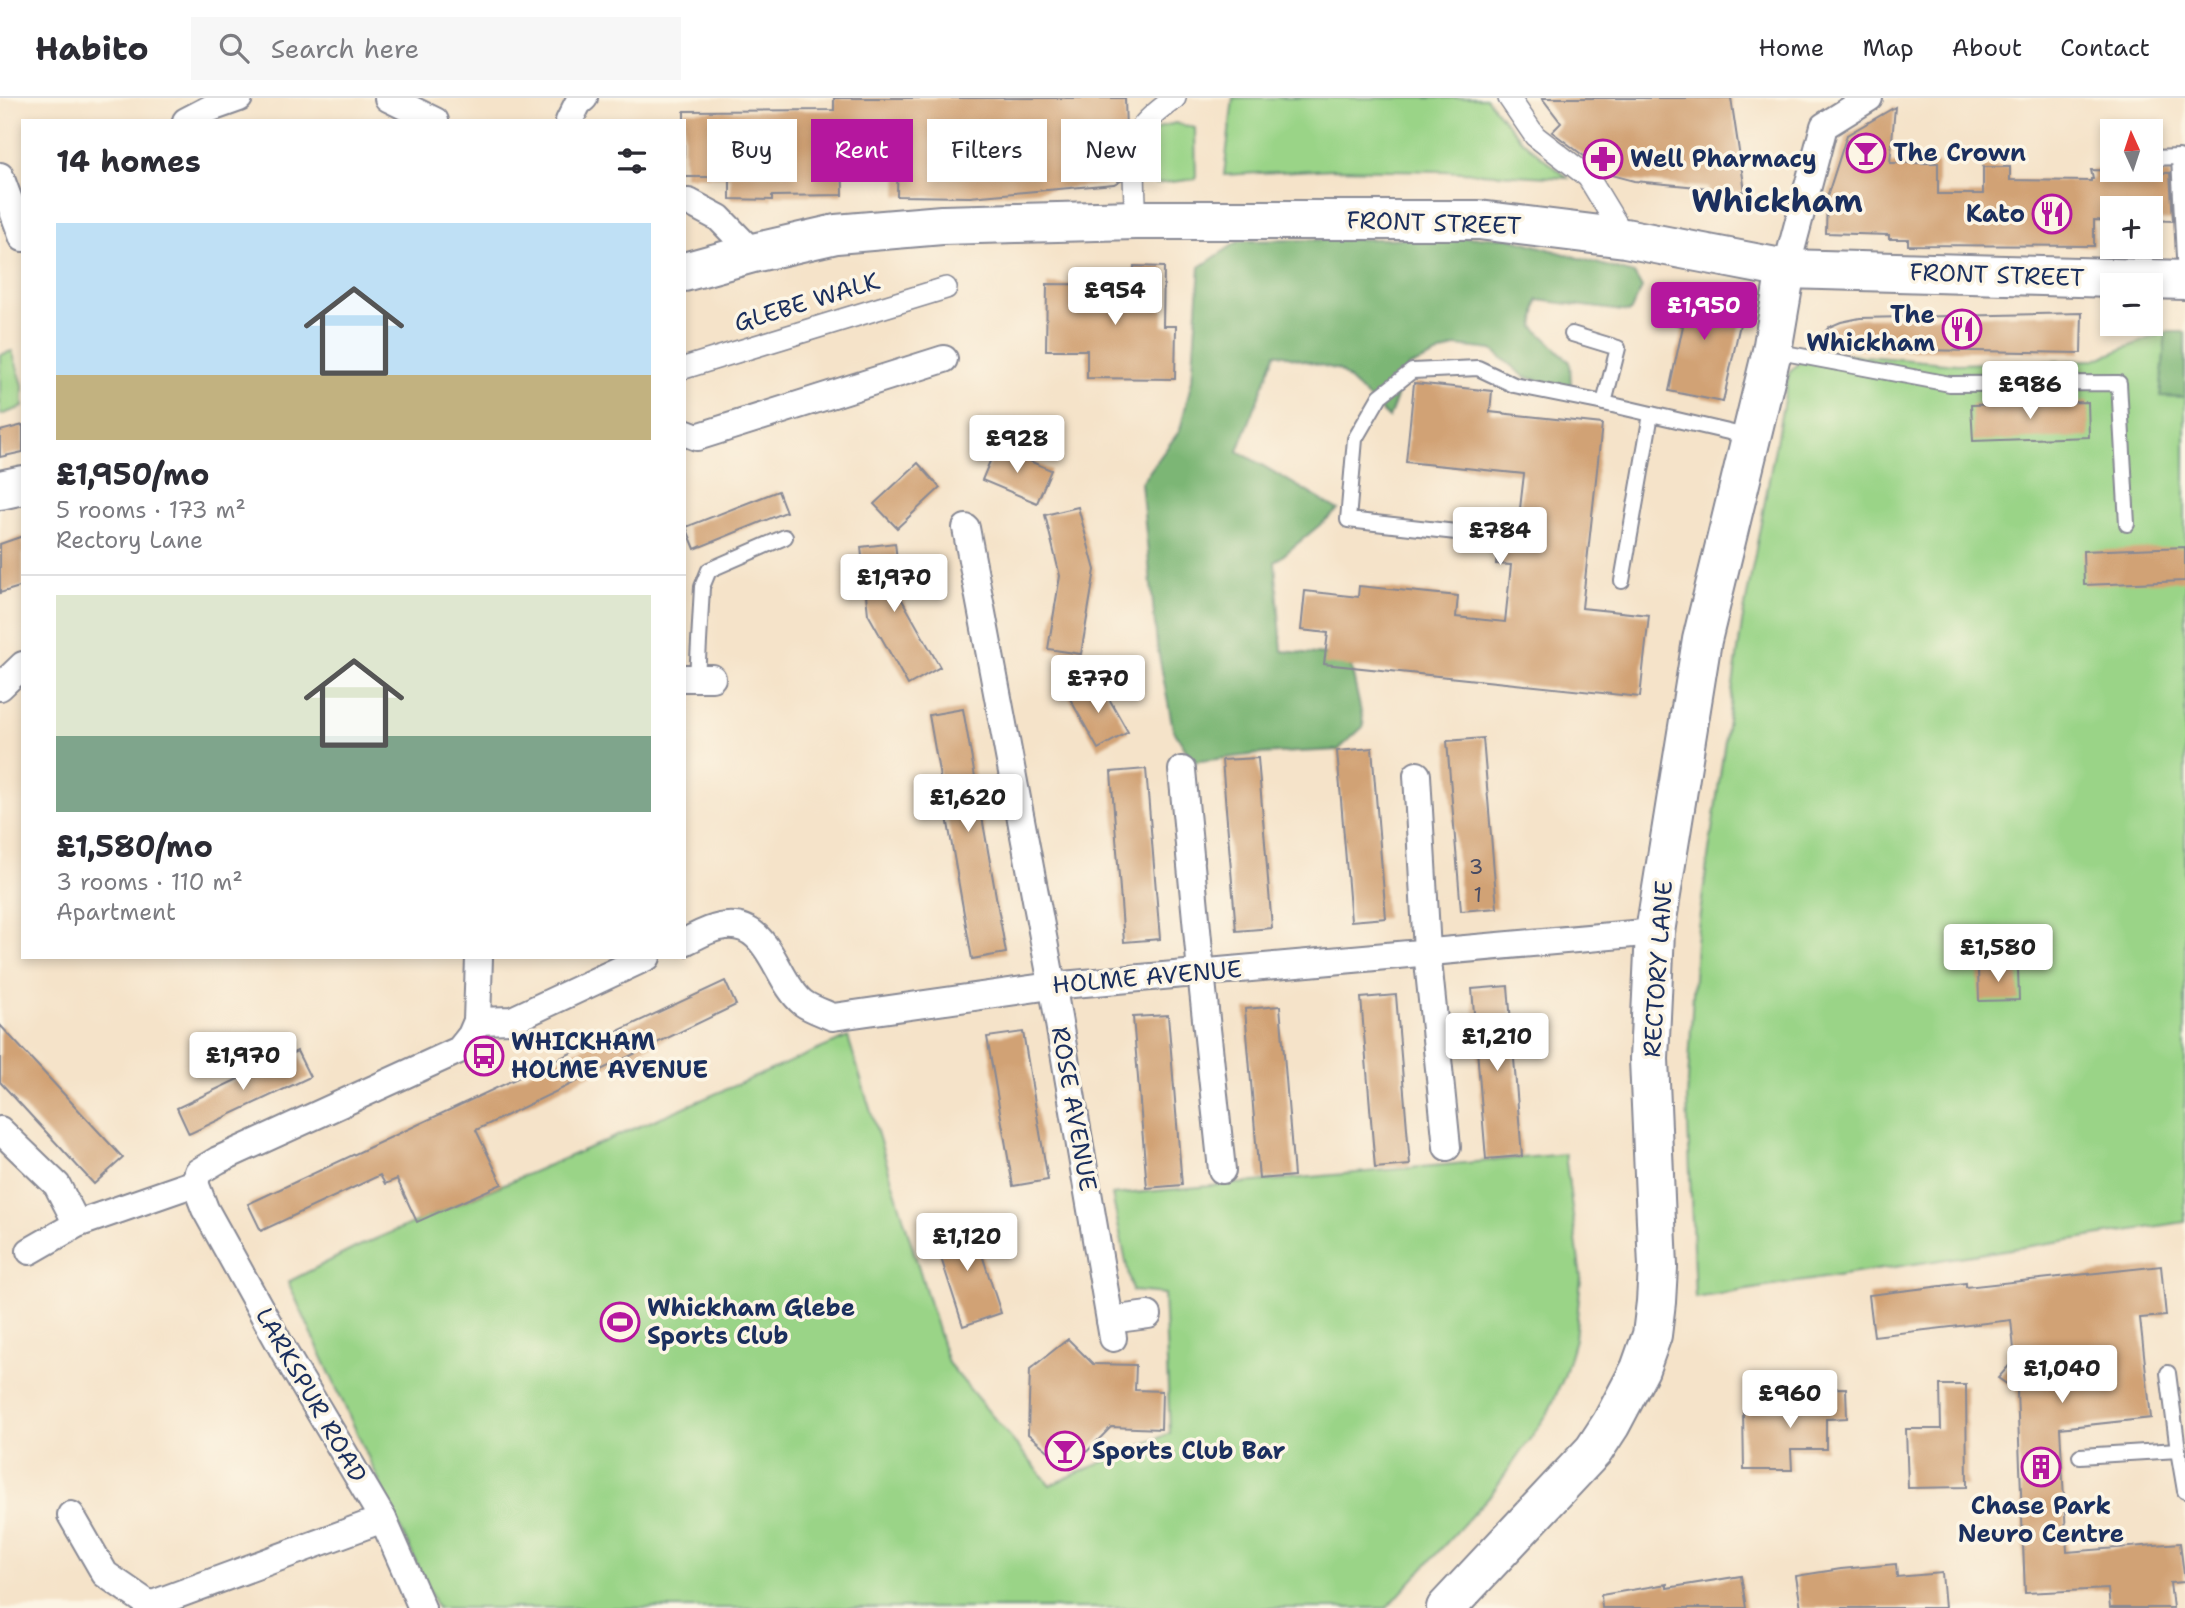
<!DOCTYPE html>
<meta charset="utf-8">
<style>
:root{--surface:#fff;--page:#f7f7f7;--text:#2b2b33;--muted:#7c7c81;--line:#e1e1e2;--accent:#b5179e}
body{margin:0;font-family:"Shantell Sans",sans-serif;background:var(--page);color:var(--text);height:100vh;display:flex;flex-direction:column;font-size:26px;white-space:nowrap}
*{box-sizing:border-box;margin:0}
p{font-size:23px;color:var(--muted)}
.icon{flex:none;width:38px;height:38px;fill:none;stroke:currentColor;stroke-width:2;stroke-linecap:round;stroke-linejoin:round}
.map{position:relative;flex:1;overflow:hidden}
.drawer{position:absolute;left:21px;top:21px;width:665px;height:840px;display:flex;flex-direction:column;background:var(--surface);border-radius:0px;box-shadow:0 4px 10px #0003}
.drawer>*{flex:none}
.guide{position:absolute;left:707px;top:21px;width:665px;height:63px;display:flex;gap:14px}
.needle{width:46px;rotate:357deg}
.fabs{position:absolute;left:2100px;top:21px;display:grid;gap:14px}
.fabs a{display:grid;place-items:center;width:63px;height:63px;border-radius:0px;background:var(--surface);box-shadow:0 4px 10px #0003;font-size:35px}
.price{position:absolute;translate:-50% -60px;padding:0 16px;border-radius:7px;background:#fff;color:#222;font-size:23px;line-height:46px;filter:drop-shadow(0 2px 4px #0008)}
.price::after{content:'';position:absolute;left:50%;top:42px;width:21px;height:16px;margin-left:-10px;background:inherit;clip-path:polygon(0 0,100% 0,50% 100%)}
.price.current{background:var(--accent);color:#fff}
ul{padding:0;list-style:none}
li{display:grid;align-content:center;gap:14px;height:371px;padding:0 35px}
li+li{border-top:2px solid var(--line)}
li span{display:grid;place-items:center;height:217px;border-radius:0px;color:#555}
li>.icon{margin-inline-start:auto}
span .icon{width:126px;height:126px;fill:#fffc;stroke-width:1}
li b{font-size:30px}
h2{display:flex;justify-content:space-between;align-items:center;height:84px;padding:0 35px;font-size:30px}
.tag{padding:0 24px;border-radius:0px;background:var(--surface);box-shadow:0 4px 10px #0003;font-size:24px;line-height:63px}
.tag.current{background:var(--accent);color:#fff}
header{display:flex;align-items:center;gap:42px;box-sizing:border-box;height:98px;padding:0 35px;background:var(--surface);border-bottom:2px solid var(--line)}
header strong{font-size:33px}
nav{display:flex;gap:38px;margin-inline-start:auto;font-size:24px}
.search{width:490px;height:63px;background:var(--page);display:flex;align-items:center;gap:18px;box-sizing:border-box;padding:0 24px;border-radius:0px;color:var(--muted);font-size:26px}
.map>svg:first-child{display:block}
.green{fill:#9ad487;stroke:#5a8272;stroke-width:2}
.forest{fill:#7bb674;stroke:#4b7269;stroke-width:2}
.building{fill:#d1a274}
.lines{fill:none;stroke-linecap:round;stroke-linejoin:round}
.service-casing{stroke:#888994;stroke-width:18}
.pedestrian-casing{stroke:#888994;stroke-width:24}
.minor-casing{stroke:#888994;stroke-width:30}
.secondary-casing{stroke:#888994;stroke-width:42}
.service{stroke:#fff;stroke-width:14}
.pedestrian{stroke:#fff;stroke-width:21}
.minor{stroke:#fff;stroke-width:26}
.secondary{stroke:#fff;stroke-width:38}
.labels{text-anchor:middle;stroke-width:7;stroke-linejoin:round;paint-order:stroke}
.number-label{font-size:21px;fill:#484c64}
.poi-label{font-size:24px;font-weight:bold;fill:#1b2f5e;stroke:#fcf5e5;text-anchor:start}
.street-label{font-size:24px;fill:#1b2f5e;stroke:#fcf5e5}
.district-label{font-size:32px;font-weight:bold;fill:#1b2f5e;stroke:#fcf5e5}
</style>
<header>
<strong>Habito</strong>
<div class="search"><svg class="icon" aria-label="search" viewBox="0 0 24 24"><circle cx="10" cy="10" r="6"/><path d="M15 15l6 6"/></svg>Search here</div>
<nav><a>Home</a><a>Map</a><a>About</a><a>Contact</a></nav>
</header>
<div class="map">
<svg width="2185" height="1510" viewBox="0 0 2185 1510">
<rect width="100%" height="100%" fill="#fcf5e5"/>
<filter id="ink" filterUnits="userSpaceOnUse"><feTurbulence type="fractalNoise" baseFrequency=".0143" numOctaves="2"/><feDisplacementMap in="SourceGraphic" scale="14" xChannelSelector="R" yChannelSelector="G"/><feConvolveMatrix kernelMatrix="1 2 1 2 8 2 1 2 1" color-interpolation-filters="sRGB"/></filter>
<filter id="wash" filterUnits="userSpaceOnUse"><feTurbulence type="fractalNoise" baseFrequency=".00686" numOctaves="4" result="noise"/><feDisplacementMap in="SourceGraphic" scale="28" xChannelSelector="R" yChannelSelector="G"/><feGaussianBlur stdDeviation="1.57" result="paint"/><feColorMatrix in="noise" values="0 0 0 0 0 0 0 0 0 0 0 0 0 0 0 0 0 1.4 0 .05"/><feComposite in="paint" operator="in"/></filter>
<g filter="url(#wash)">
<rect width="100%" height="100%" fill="#f5e3c9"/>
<g class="green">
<path d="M 1233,0 L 1486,0 L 1520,41 L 1568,80 L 1444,73 L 1333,71 L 1224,77 Z"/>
<path d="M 1175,25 L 1195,30 L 1196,81 L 1156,86 L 1152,37 L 1159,30 Z"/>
<path d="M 2166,234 L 2185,234 L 2185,1124 L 1695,1200 L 1687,1001 L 1696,843 L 1742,525 L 1789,275 L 1802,262 L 1818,254 L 1957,266 L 2095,262 Z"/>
<path d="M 12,253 L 23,287 L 23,309 L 0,317 L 0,257 Z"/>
<path d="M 848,939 L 948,1265 L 1050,1387 L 1170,1335 L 1164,1196 L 1132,1193 L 1112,1097 L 1565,1056 L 1581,1180 L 1575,1241 L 1564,1279 L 1548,1315 L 1492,1395 L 1387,1510 L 437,1510 L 288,1184 L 357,1149 Z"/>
</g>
<g class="forest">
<path d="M 1507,139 L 1634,176 L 1642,190 L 1630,214 L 1538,202 L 1534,229 L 1570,264 L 1571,290 L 1525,279 L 1492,252 L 1457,248 L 1408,269 L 1389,320 L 1339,272 L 1276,255 L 1238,353 L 1338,412 L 1275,464 L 1282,553 L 1349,559 L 1364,628 L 1338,652 L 1258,656 L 1193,664 L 1173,631 L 1157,547 L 1141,385 L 1180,332 L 1192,282 L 1200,169 L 1239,143 Z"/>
<path d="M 2166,234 L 2185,234 L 2185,299 L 2160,298 Z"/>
</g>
<g id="blocks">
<g class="building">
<path d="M 834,0 L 1125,0 L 1126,33 L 1122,59 L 1121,82 L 1114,86 L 970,99 L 897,98 L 898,55 L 842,53 L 843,97 L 772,98 L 772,102 L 730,101 L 730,79 L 684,79 L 684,13 L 834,12 Z"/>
<path d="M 1542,0 L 1731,0 L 1745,93 L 1709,98 L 1708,90 L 1634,83 L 1608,76 L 1552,34 L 1561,25 Z"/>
<path d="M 1895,9 L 1890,65 L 1938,65 L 1938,96 L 1983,96 L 1983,69 L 2010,69 L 2010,82 L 2091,83 L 2091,81 L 2093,81 L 2091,72 L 2170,75 L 2173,123 L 2151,122 L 2151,110 L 2112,110 L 2112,123 L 2094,122 L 2094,148 L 1908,147 L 1908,141 L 1889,141 L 1889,137 L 1826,135 L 1827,99 L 1847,37 Z"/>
<path d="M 1134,168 L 1164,169 L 1163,228 L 1176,228 L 1175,281 L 1087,280 L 1087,252 L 1046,252 L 1047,186 L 1134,187 Z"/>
<path d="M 1676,188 L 1745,203 L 1723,304 L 1669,293 L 1683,228 L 1668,225 Z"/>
<path d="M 2082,215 L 2081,255 L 1810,250 L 1829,229 L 1841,224 L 1860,220 Z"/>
<path d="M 1414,285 L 1492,293 L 1490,314 L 1602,326 L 1582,510 L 1649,517 L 1640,599 L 1324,566 L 1328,535 L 1301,532 L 1305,493 L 1358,499 L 1359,488 L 1458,498 L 1456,519 L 1505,524 L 1511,467 L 1496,466 L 1499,435 L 1517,437 L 1524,376 L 1406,364 Z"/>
<path d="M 2088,304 L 2089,339 L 1973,343 L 1971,307 Z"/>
<path d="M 23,327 L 23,354 L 0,359 L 0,333 Z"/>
<path d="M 996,349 L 1051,372 L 1037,405 L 982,382 Z"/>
<path d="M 918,365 L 940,390 L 897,430 L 874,406 Z"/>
<path d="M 778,393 L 786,414 L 695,451 L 686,429 Z"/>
<path d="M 1078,409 L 1095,472 L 1081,556 L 1048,551 L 1060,478 L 1045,417 Z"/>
<path d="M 23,438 L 23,488 L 0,495 L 0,446 Z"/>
<path d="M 895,445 L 902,502 L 940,569 L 908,587 L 868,516 L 861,449 Z"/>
<path d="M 2185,449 L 2185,483 L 2084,487 L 2083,453 Z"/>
<path d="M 1099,583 L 1128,634 L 1098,651 L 1069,599 Z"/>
<path d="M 963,611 L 1006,855 L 972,861 L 929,617 Z"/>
<path d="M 1483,640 L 1497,810 L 1461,813 L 1447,643 Z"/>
<path d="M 1372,650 L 1386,820 L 1351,823 L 1337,653 Z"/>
<path d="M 1258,660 L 1272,830 L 1236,833 L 1222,662 Z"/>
<path d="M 1146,671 L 1160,841 L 1124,844 L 1111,674 Z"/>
<path d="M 2018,870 L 2019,902 L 1979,903 L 1978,871 Z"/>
<path d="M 725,883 L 736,907 L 476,1032 L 502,1086 L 417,1124 L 397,1081 L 385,1086 L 380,1077 L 261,1133 L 248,1106 Z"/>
<path d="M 1508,888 L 1522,1058 L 1486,1061 L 1472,891 Z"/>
<path d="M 1396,897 L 1410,1067 L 1375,1070 L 1361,900 Z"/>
<path d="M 1280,908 L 1294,1078 L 1259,1081 L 1245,911 Z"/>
<path d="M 1168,917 L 1182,1087 L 1147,1090 L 1133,919 Z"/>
<path d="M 0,927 L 123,1060 L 94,1086 L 0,984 Z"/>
<path d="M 1023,934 L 1048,1082 L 1013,1088 L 987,939 Z"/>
<path d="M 297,953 L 310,979 L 189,1036 L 177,1010 Z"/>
<path d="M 971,1123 L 1001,1215 L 963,1228 L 933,1135 Z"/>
<path d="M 2161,1168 L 2166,1218 L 2140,1220 L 2151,1320 L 2060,1330 L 2067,1454 L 2180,1445 L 2185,1484 L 2170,1485 L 2173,1510 L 2110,1510 L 2108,1491 L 2025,1495 L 2017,1293 L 1998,1280 L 2015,1261 L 2011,1222 L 1874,1238 L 1869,1197 L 1966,1185 L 1966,1189 Z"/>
<path d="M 1068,1241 L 1093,1266 L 1136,1267 L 1135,1292 L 1162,1293 L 1161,1331 L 1111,1329 L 1070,1371 L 1028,1336 L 1030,1271 Z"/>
<path d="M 1940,1287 L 1966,1287 L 1967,1389 L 1908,1390 L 1906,1331 L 1941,1331 Z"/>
<path d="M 1846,1290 L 1847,1320 L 1826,1321 L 1826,1351 L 1791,1351 L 1792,1372 L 1744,1372 L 1743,1312 L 1807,1310 L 1807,1291 Z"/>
<path d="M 1896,1466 L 1897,1479 L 1942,1475 L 1945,1510 L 1801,1510 L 1796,1478 L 1841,1471 Z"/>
<path d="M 1741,1478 L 1746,1510 L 1602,1510 L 1601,1497 L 1667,1486 L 1667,1490 Z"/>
</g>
</g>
</g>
<g filter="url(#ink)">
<use href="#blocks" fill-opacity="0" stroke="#888994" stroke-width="2"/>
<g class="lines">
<defs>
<g id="service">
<path d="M 2151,60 L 2179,59 L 2185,180"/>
<path d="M 1572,236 L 1618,250 L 1604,305 L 1750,339"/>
<path d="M 1774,253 L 1950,286 L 2119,285 L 2127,426"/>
<path d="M 1456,434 L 1348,422 L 1355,341 L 1380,298 L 1412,273 L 1478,270 L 1514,287 L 1604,305"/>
<path d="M 1622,483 L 1651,316"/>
<path d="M 697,580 L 702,489 L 709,472 L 785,439"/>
<path d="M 2168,1275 L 2178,1352"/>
<path d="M 2080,1358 L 2178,1352 L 2185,1393"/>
</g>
<g id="pedestrian">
<path d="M 1509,0 L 1535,38 L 1588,79 L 1625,140"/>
<path d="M 1136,122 C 1135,102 1130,45 1142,29 C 1150,18 1163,9 1175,0"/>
<path d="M 684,270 L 946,190"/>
</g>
<g id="minor">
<path d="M 388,0 L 435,23"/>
<path d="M 186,23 L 211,10 L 239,0"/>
<path d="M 569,23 L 578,5 L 584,0"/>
<path d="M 0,78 L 23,140"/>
<path d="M 684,104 L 689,104 L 719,120 L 753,155"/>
<path d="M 1786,171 L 1824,28 L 1869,0"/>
<path d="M 684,334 L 697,339 L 944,261"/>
<path d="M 966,430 L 1055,902 L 1113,1240"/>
<path d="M 684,580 L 712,580"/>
<path d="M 0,589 L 23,567"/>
<path d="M 1182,672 L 1201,874 L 1222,1072"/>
<path d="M 1417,677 L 1427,853 L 1447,1049"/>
<path d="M 684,844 C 695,839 708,831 720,829 C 769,818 775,883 803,905 C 811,911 824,915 833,919 L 1051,888 L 1655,834"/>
<path d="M 477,923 L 512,922 L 647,859"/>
<path d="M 0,1032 L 57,1087 L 77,1126"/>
<path d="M 195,1085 L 205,1111 L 287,1259 L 383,1421 L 422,1510"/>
<path d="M 195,1085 L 198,1074 L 218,1062 L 459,952 L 471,937 L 477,923 L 479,859"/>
<path d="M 30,1153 L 77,1126 L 195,1085"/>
<path d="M 1110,1222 L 1148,1217"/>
<path d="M 71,1417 L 105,1476 L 150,1507 L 383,1421"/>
</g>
<g id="secondary">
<path d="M 684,174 L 753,155 L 836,136 L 942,127 L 1136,122 L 1479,122 L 1625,140 L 1786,171 L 2185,182"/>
<path d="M 0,392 L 23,387"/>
<path d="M 1446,1510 L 1594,1352 L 1611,1326 L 1640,1271 L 1652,1237 L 1656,1204 L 1658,1169 L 1649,961 L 1655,834 L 1702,542 L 1772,253 L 1786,171"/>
</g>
</defs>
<use href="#service" class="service-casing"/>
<use href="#pedestrian" class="pedestrian-casing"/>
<use href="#minor" class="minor-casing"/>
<use href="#secondary" class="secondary-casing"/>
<use href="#service" class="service"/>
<use href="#pedestrian" class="pedestrian"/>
<use href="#minor" class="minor"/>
<use href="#secondary" class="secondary"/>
</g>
</g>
<defs>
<symbol id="bar-ring" viewBox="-11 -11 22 22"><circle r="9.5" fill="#fcf5e5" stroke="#b5179e" stroke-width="1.5"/><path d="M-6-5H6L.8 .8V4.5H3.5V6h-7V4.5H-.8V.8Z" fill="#b5179e"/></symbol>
<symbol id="pharmacy-ring" viewBox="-11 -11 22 22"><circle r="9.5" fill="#fcf5e5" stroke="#b5179e" stroke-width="1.5"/><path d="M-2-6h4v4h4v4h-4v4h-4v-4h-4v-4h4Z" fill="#b5179e"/></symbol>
<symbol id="restaurant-ring" viewBox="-11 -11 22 22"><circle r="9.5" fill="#fcf5e5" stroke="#b5179e" stroke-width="1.5"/><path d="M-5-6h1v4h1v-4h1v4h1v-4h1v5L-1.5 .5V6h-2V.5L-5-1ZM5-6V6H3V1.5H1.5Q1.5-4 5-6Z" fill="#b5179e"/></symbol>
<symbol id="bus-ring" viewBox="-11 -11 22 22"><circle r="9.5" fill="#fcf5e5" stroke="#b5179e" stroke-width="1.5"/><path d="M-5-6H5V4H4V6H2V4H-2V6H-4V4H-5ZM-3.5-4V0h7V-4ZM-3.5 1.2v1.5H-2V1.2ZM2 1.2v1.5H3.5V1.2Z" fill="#b5179e"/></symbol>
<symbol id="stadium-ring" viewBox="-11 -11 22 22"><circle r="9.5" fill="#fcf5e5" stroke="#b5179e" stroke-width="1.5"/><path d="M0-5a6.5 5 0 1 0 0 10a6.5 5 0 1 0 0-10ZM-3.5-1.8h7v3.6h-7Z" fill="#b5179e"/></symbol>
<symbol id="building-ring" viewBox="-11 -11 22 22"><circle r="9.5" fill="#fcf5e5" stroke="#b5179e" stroke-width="1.5"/><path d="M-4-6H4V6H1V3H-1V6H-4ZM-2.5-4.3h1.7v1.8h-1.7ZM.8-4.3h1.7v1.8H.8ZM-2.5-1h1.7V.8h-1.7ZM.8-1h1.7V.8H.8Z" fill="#b5179e"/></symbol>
</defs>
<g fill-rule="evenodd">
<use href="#bar-ring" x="1844" y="33" width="44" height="44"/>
<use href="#pharmacy-ring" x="1581" y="39" width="44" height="44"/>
<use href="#restaurant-ring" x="2030" y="94" width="44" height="44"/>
<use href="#restaurant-ring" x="1940" y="209" width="44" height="44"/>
<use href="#bus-ring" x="462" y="936" width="44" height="44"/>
<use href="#stadium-ring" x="598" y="1202" width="44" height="44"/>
<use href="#bar-ring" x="1043" y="1331" width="44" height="44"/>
<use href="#building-ring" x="2019" y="1347" width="44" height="44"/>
</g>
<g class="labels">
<g class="number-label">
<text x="1476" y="776">3</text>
<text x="1478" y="804">1</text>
</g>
<g class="poi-label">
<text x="1893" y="63">The Crown</text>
<text x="1630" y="69">Well Pharmacy</text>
<text x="2025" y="124" text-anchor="end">Kato</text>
<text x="1935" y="225" text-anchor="end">The<tspan x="1935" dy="28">Whickham</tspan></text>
<text x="511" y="952">WHICKHAM<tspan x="511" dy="28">HOLME AVENUE</tspan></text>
<text x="647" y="1218">Whickham Glebe<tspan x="647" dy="28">Sports Club</tspan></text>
<text x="1092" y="1361">Sports Club Bar</text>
<text x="2041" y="1416" text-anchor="middle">Chase Park<tspan x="2041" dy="28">Neuro Centre</tspan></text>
</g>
<g class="street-label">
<text transform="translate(1434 125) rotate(2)" y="8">FRONT STREET</text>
<text transform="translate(1997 177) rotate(2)" y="8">FRONT STREET</text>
<text transform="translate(807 204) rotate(-17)" y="8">GLEBE WALK</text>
<text transform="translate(1658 871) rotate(-86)" y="8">RECTORY LANE</text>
<text transform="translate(1147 879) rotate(-5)" y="8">HOLME AVENUE</text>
<text transform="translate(1074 1011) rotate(80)" y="8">ROSE AVENUE</text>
<text transform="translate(311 1297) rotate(60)" y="8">LARKSPUR ROAD</text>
</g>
<g class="district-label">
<text x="1777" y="114">Whickham</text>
</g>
</g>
</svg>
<div class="fabs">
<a><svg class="needle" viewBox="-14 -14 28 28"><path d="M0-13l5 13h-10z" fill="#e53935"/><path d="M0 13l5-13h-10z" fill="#7c7c81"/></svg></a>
<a>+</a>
<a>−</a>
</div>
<b class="price" style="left:1115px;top:229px">£954</b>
<b class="price current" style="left:1704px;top:244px">£1,950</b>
<b class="price" style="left:2030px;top:323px">£986</b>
<b class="price" style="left:1017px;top:377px">£928</b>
<b class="price" style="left:1500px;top:469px">£784</b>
<b class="price" style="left:894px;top:516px">£1,970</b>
<b class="price" style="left:1098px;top:617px">£770</b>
<b class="price" style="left:968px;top:736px">£1,620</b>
<b class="price" style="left:1998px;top:886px">£1,580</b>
<b class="price" style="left:1497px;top:975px">£1,210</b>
<b class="price" style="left:243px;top:994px">£1,970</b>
<b class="price" style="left:967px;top:1175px">£1,120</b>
<b class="price" style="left:2062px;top:1307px">£1,040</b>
<b class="price" style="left:1790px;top:1332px">£960</b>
<div class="guide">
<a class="tag">Buy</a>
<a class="tag current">Rent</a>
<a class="tag">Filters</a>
<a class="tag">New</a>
</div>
<section class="drawer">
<h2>14 homes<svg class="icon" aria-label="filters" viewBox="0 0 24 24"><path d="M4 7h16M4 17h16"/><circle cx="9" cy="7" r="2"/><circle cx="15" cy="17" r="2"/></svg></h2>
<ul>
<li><span style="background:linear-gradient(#bfe0f5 70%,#c2b280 0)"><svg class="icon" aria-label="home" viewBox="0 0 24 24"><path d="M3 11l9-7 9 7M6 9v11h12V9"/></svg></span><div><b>£1,950/mo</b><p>5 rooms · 173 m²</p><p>Rectory Lane</p></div></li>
<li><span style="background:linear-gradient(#dfe7d0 65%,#7fa58c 0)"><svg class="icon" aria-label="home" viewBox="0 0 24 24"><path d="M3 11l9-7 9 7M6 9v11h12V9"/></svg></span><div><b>£1,580/mo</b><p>3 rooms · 110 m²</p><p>Apartment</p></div></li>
</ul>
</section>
</div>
